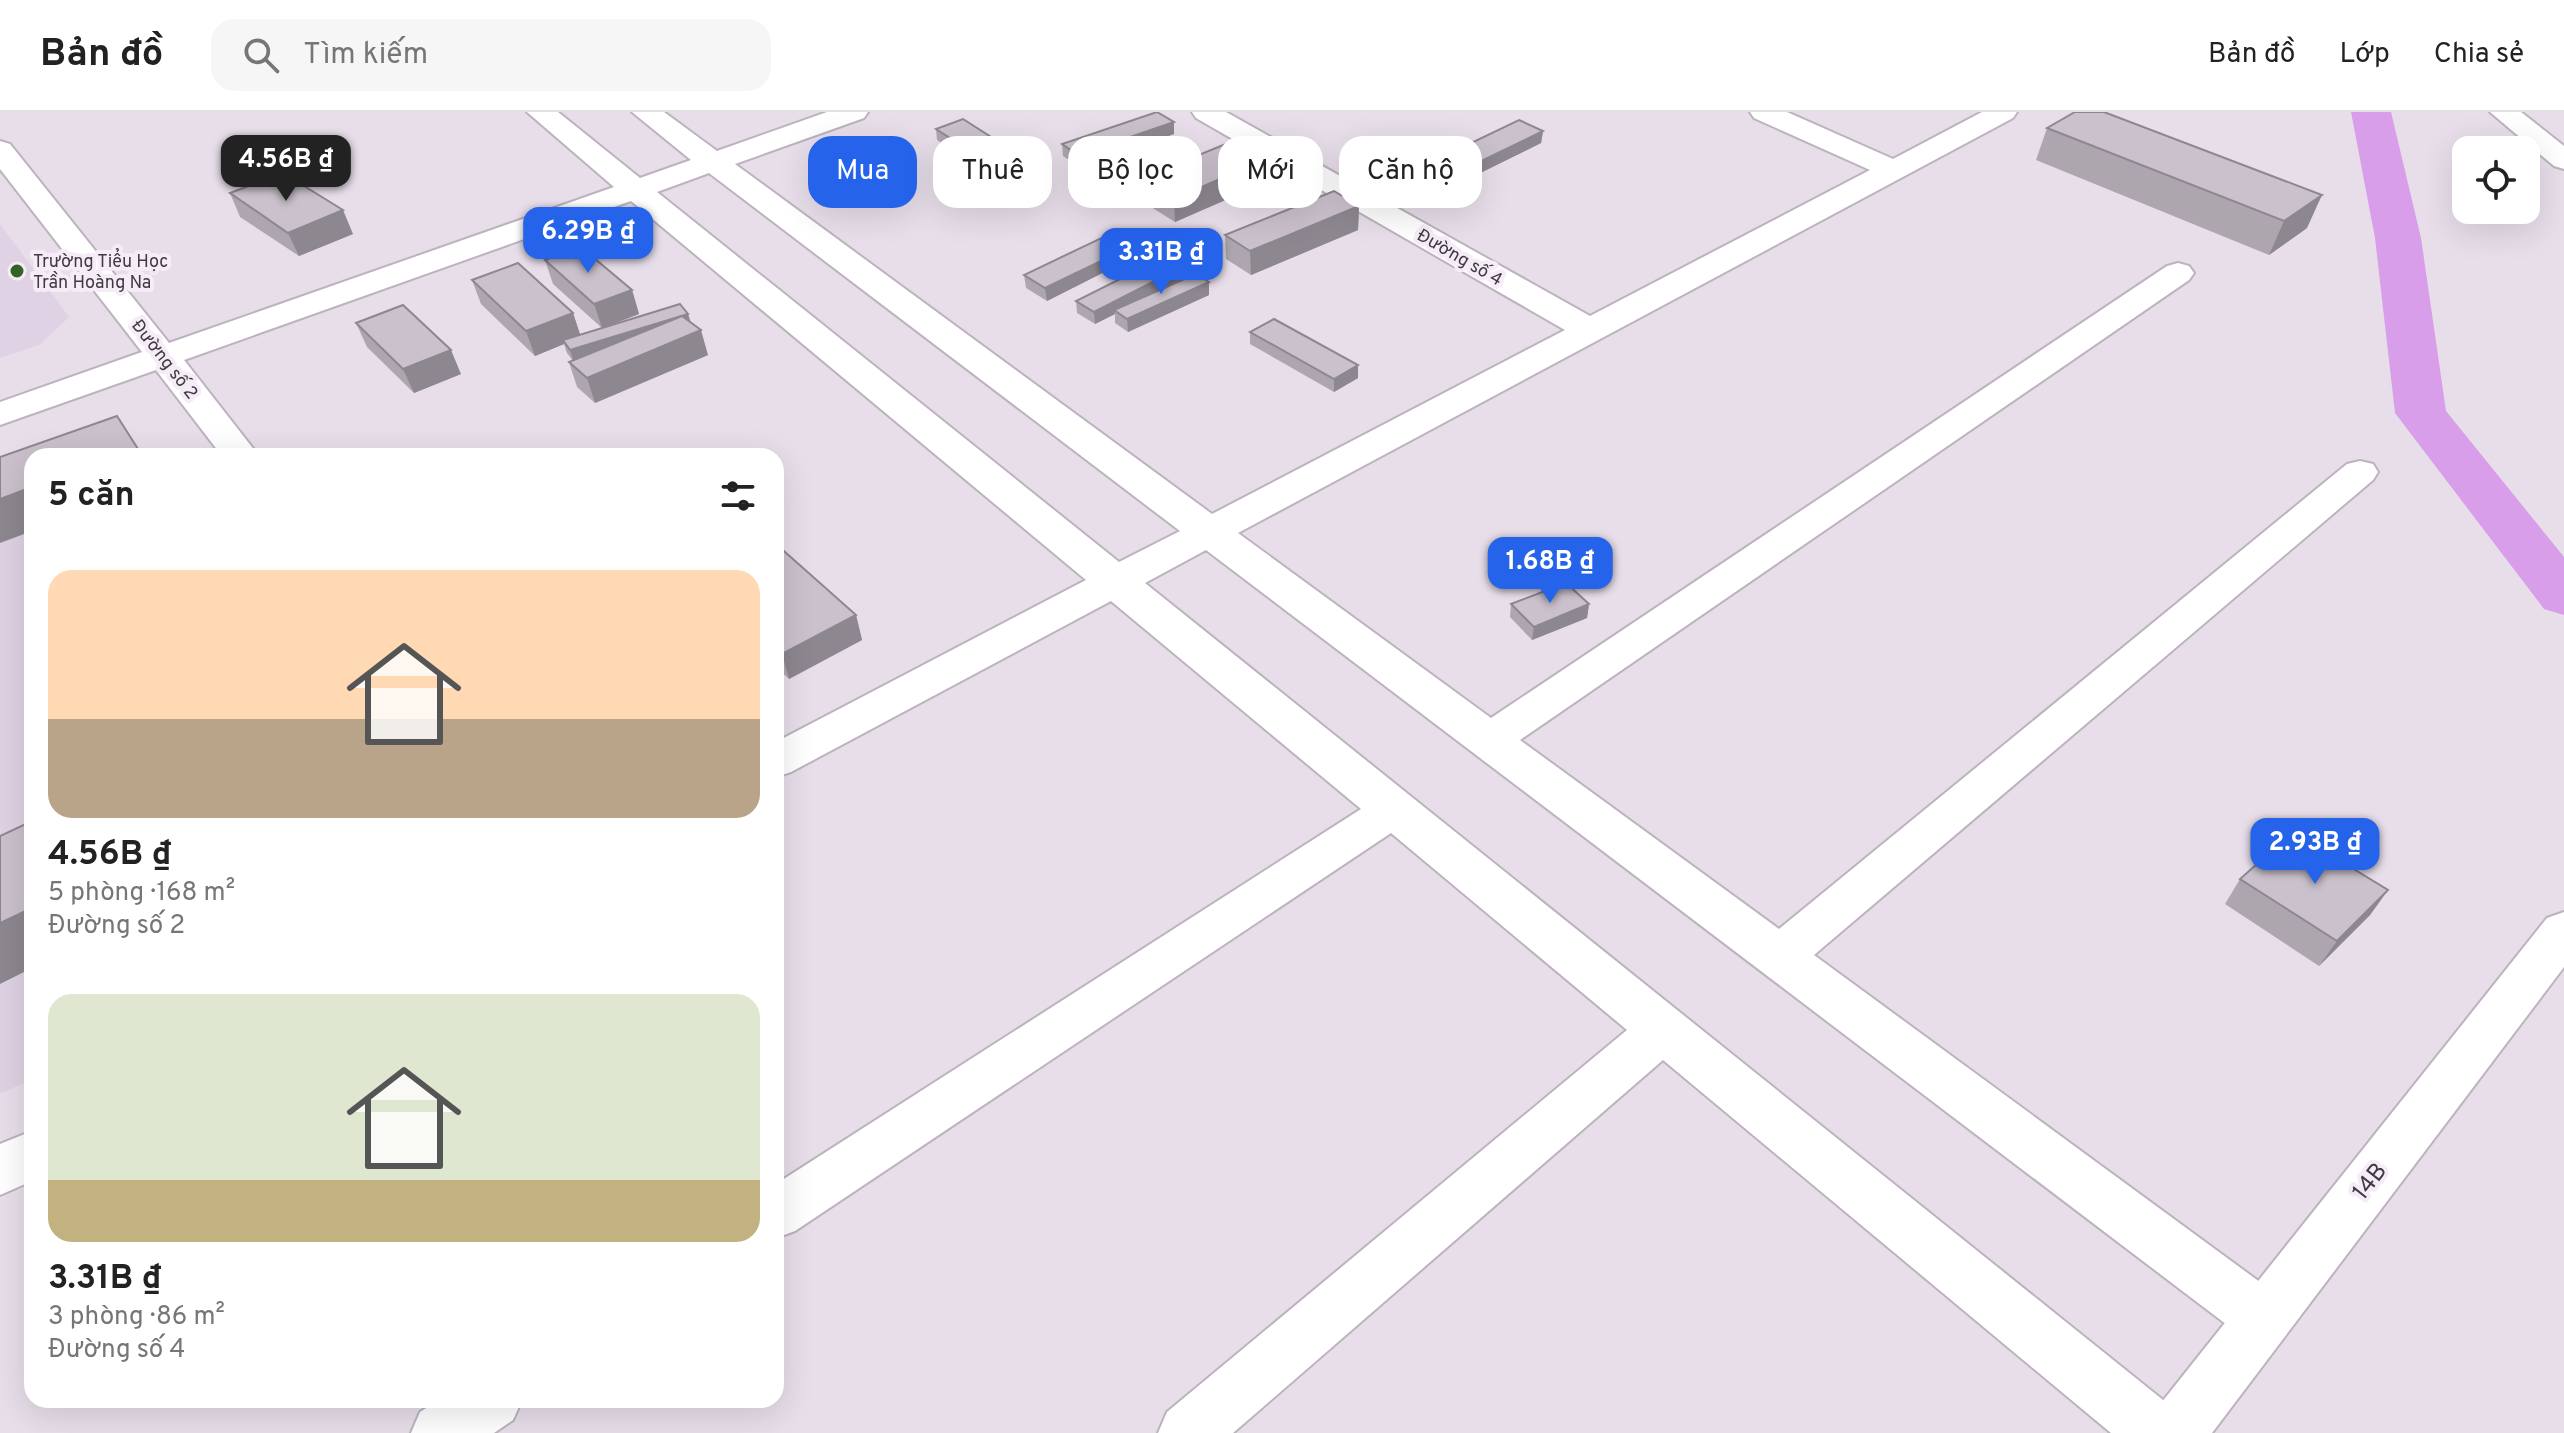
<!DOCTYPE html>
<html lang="vi">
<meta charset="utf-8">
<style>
:root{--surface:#fff;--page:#f6f6f6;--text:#222;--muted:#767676;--line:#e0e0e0;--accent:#2563eb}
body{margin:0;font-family:Overpass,sans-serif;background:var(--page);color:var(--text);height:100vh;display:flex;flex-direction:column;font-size:30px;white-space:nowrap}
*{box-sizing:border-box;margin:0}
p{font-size:26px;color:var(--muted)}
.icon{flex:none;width:44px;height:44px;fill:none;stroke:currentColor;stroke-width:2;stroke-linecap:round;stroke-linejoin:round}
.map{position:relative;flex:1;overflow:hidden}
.details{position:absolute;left:24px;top:336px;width:760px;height:960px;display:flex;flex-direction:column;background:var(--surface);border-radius:24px;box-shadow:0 8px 32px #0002}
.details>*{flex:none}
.top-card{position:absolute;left:808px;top:24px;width:760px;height:72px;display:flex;gap:16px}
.buttons{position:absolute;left:2452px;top:24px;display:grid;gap:16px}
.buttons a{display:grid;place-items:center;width:88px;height:88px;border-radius:16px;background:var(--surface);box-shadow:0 8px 32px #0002;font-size:40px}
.price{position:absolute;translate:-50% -68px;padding:0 18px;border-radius:16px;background:var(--accent);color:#fff;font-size:26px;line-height:52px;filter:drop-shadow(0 2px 4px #0008)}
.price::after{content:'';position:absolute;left:50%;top:48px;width:24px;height:18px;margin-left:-12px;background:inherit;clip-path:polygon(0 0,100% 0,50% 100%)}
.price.current{background:#222;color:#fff}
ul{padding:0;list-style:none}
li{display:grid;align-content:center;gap:16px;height:424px;padding:0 24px}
li span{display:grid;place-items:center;height:248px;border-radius:24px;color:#555}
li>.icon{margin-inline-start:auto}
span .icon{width:144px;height:144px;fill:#fffc;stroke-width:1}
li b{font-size:34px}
h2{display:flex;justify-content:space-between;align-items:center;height:96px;padding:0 24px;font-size:34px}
.pill{padding:0 28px;border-radius:24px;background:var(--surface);box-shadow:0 8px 32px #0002;font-size:28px;line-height:72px}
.pill.current{background:var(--accent);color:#fff}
header{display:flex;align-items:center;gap:48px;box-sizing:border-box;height:112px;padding:0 40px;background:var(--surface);border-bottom:2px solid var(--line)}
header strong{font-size:38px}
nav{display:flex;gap:44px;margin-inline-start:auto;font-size:28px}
.search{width:560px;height:72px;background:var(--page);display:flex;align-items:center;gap:20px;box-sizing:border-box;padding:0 28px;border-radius:24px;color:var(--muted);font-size:30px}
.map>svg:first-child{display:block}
.built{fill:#dfd2e4}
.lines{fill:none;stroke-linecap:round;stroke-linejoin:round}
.canal{fill:#d89ee9;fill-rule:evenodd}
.street-casing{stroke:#bcb3be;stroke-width:4}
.secondary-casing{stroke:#bcb3be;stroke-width:4}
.street{fill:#fff;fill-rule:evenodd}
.secondary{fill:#fff;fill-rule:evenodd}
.wall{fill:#aea6af}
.shaded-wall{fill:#8d878f}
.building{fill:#cac1cc;stroke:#8d878f;stroke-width:2}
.poi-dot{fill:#346424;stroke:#f5ecf7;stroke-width:3}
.labels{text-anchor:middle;stroke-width:8;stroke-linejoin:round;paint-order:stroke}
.far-street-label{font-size:18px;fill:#3f3b40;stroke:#f5ecf7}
.far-poi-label{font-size:18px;fill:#3f3b40;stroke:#f5ecf7;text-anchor:start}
.near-street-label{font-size:24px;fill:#3f3b40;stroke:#f5ecf7}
</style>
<header>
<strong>Bản đồ</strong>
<div class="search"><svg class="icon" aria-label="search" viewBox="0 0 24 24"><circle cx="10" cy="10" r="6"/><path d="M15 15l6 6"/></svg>Tìm kiếm</div>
<nav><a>Bản đồ</a><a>Lớp</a><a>Chia sẻ</a></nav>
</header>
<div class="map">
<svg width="2564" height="1321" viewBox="0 0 2564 1321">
<rect width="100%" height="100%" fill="#e7deea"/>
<g class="built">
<path d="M 0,112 L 69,205 L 39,233 L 0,246 Z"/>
<path d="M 32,356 L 32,967 L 0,982 L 0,368 Z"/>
</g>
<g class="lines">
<path class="canal" d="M 2351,0 L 2391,0 L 2421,126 L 2446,299 L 2564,445 L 2564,503 L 2544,497 L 2395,301 L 2375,126 Z"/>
<defs>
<g id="street">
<path d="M 527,0 L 558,0 L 640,66 L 691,48 L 632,0 L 664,0 L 717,39 L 827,0 L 868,0 L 864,6 L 735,52 L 1212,402 L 1565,218 L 1196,6 L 1192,0 L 1226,0 L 1590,204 L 1870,58 L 1754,6 L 1750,0 L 1787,0 L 1893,47 L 1982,0 L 2017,0 L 2013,6 L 1238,421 L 1491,606 L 2167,154 L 2178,151 L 2189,154 L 2194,161 L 2189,168 L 1520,628 L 1779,817 L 2347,352 L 2360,349 L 2373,352 L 2378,360 L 2373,368 L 1814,843 L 2283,1187 L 2292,1206 L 2283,1225 L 2263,1233 L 2243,1225 L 1206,438 L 1145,471 L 2178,1300 L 2187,1321 L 2111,1321 L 1663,948 L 1233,1321 L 1158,1321 L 1167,1300 L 1627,918 L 1391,721 L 795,1119 L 776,1126 L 776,1072 L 1361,697 L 1111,489 L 791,660 L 776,665 L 776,630 L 1086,468 L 631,89 L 184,248 L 259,344 L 222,344 L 156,258 L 0,313 L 0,290 L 142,240 L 0,57 L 0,29 L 10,32 L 169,231 L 614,75 ZM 709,61 L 1180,419 L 1119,450 L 657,80 Z"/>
<path d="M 2490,0 L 2521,0 L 2564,34 L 2564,57 L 2554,54 Z"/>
<path d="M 32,1019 L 32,1069 L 0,1083 L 0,1032 Z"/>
<path d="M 439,1288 L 522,1288 L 513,1308 L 494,1321 L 411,1321 L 420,1300 Z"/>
</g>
<path id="secondary" d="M 2564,800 L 2564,855 L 2212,1321 L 2145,1321 L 2154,1300 L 2547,806 Z"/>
</defs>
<use href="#street" class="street-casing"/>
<use href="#secondary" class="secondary-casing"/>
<use href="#street" class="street"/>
<use href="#secondary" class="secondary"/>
</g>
<g class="wall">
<path d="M 1174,10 L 1174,22 L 1079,55 L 1063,44 L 1062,32 Z"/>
<path d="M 2047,16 L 2307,116 L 2269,143 L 2036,48 Z"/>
<path d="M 936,17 L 1016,41 L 1017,53 L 990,63 L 937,28 Z"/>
<path d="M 1543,19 L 1541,31 L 1468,67 L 1445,55 L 1446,43 Z"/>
<path d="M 1141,67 L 1269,69 L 1175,110 L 1143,90 Z"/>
<path d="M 230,81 L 353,122 L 299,144 L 240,105 Z"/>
<path d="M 1359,94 L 1358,118 L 1251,163 L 1226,147 L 1225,123 Z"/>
<path d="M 1136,144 L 1047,189 L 1026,176 L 1024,163 Z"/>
<path d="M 545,148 L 632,178 L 639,202 L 603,216 L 691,210 L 708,243 L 595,291 L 577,275 L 569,250 L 573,249 L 567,241 L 564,232 L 535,244 L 481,192 L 472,168 L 573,201 L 580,223 L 602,216 L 553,172 Z"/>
<path d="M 1182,168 L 1209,170 L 1209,183 L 1128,220 L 1115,211 L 1115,202 L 1095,212 L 1077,201 L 1076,189 Z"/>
<path d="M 356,211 L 461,262 L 414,281 L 367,235 Z"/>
<path d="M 1250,220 L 1358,253 L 1358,266 L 1334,280 L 1250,232 Z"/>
<path d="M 776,432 L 856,503 L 862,528 L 789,567 L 776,555 Z"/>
<path d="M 1511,492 L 1589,492 L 1587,506 L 1532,528 L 1510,505 Z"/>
<path d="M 2240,767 L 2388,778 L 2370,803 L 2319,854 L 2225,792 Z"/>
</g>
<g class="shaded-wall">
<path d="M 1174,10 L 1174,22 L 1079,55 L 1078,43 Z"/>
<path d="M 1543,19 L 1541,31 L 1468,67 L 1469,55 Z"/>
<path d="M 1016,41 L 1017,53 L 990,63 L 989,51 Z"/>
<path d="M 1268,46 L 1269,69 L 1175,110 L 1174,87 Z"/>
<path d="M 2322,83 L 2307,116 L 2269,143 L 2284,109 Z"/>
<path d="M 1359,94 L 1358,118 L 1251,163 L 1250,139 Z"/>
<path d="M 343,98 L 353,122 L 299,144 L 288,121 Z"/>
<path d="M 1136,132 L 1136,144 L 1047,189 L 1045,176 Z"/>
<path d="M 1182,155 L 1182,168 L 1114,198 L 1115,202 L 1095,212 L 1094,200 Z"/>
<path d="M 1209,170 L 1209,183 L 1128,220 L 1127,207 Z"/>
<path d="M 632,178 L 639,202 L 602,216 L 594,192 Z"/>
<path d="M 573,201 L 581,225 L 563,228 L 564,232 L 535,244 L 526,219 Z"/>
<path d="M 688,202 L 692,214 L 574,251 L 570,238 Z"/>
<path d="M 701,218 L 708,243 L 595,291 L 587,266 Z"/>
<path d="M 451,238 L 461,262 L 414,281 L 403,257 Z"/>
<path d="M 1358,253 L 1358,266 L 1334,280 L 1334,267 Z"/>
<path d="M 138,337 L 142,344 L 118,344 Z"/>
<path d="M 32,375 L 32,419 L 0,431 L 0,387 Z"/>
<path d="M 1589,492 L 1587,506 L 1532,528 L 1534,515 Z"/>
<path d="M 856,503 L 862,528 L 789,567 L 782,542 Z"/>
<path d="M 2388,778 L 2370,803 L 2319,854 L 2337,829 Z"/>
<path d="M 32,796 L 32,856 L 0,872 L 0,811 Z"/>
</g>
<g class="building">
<path d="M 1157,0 L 1174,10 L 1078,43 L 1062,32 Z"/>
<path d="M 2075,0 L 2104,0 L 2322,83 L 2284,109 L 2047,16 Z"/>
<path d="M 963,7 L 1016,41 L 989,51 L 936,17 Z"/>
<path d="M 1519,8 L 1543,19 L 1469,55 L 1446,43 Z"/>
<path d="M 1235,28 L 1268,46 L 1174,87 L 1141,67 Z"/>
<path d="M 283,61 L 343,98 L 288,121 L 230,81 Z"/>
<path d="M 1334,79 L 1359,94 L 1250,139 L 1225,123 Z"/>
<path d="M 1114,120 L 1136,132 L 1045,176 L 1024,163 Z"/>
<path d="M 581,135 L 632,178 L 594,192 L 545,148 Z"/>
<path d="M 1164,145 L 1182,155 L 1094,200 L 1076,189 Z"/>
<path d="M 518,151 L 573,201 L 526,219 L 472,168 Z"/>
<path d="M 1196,162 L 1209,170 L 1127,207 L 1114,198 Z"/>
<path d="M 680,192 L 688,202 L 570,238 L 563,228 Z"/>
<path d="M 403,193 L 451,238 L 403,257 L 356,211 Z"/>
<path d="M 682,204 L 701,218 L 587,266 L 569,250 Z"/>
<path d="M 1274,207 L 1358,253 L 1334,267 L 1250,220 Z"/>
<path d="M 117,304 L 138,337 L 118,344 L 32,344 L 32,375 L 0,387 L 0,345 Z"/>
<path d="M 776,432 L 856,503 L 782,542 L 776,536 Z"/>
<path d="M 1566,471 L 1589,492 L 1534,515 L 1511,492 Z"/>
<path d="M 32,709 L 32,796 L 0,811 L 0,724 Z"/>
<path d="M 2293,720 L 2388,778 L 2337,829 L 2240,767 Z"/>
</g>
<circle class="poi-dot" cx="17" cy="159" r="8"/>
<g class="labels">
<g class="far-street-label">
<text transform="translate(1460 145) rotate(30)" y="6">Đường số 4</text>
<text transform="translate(165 247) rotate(52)" y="6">Đường số 2</text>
</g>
<g class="far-poi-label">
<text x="33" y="155">Trường Tiểu Học<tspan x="33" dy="21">Trần Hoàng Na</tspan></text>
</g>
<g class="near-street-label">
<text transform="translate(2369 1069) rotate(-52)" y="8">14B</text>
</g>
</g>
</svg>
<div class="buttons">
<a><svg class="icon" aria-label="locate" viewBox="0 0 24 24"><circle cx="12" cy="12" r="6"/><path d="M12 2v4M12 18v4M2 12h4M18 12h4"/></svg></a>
</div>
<b class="price current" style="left:286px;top:91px">4.56B ₫</b>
<b class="price" style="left:588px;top:163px">6.29B ₫</b>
<b class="price" style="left:1161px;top:184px">3.31B ₫</b>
<b class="price" style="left:1550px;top:493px">1.68B ₫</b>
<b class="price" style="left:2315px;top:774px">2.93B ₫</b>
<div class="top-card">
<a class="pill current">Mua</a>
<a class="pill">Thuê</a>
<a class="pill">Bộ lọc</a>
<a class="pill">Mới</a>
<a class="pill">Căn hộ</a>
</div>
<section class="details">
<h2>5 căn<svg class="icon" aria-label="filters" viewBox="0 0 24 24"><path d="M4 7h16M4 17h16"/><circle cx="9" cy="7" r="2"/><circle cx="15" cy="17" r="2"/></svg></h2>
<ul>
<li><span style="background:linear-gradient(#ffd9b3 60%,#b9a48a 0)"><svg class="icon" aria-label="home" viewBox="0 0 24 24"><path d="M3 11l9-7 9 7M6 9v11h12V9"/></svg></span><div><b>4.56B ₫</b><p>5 phòng · 168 m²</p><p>Đường số 2</p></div></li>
<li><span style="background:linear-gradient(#dfe7d0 75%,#c2b280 0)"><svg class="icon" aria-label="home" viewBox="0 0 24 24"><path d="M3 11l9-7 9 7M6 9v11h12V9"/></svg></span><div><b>3.31B ₫</b><p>3 phòng · 86 m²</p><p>Đường số 4</p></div></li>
</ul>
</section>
</div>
